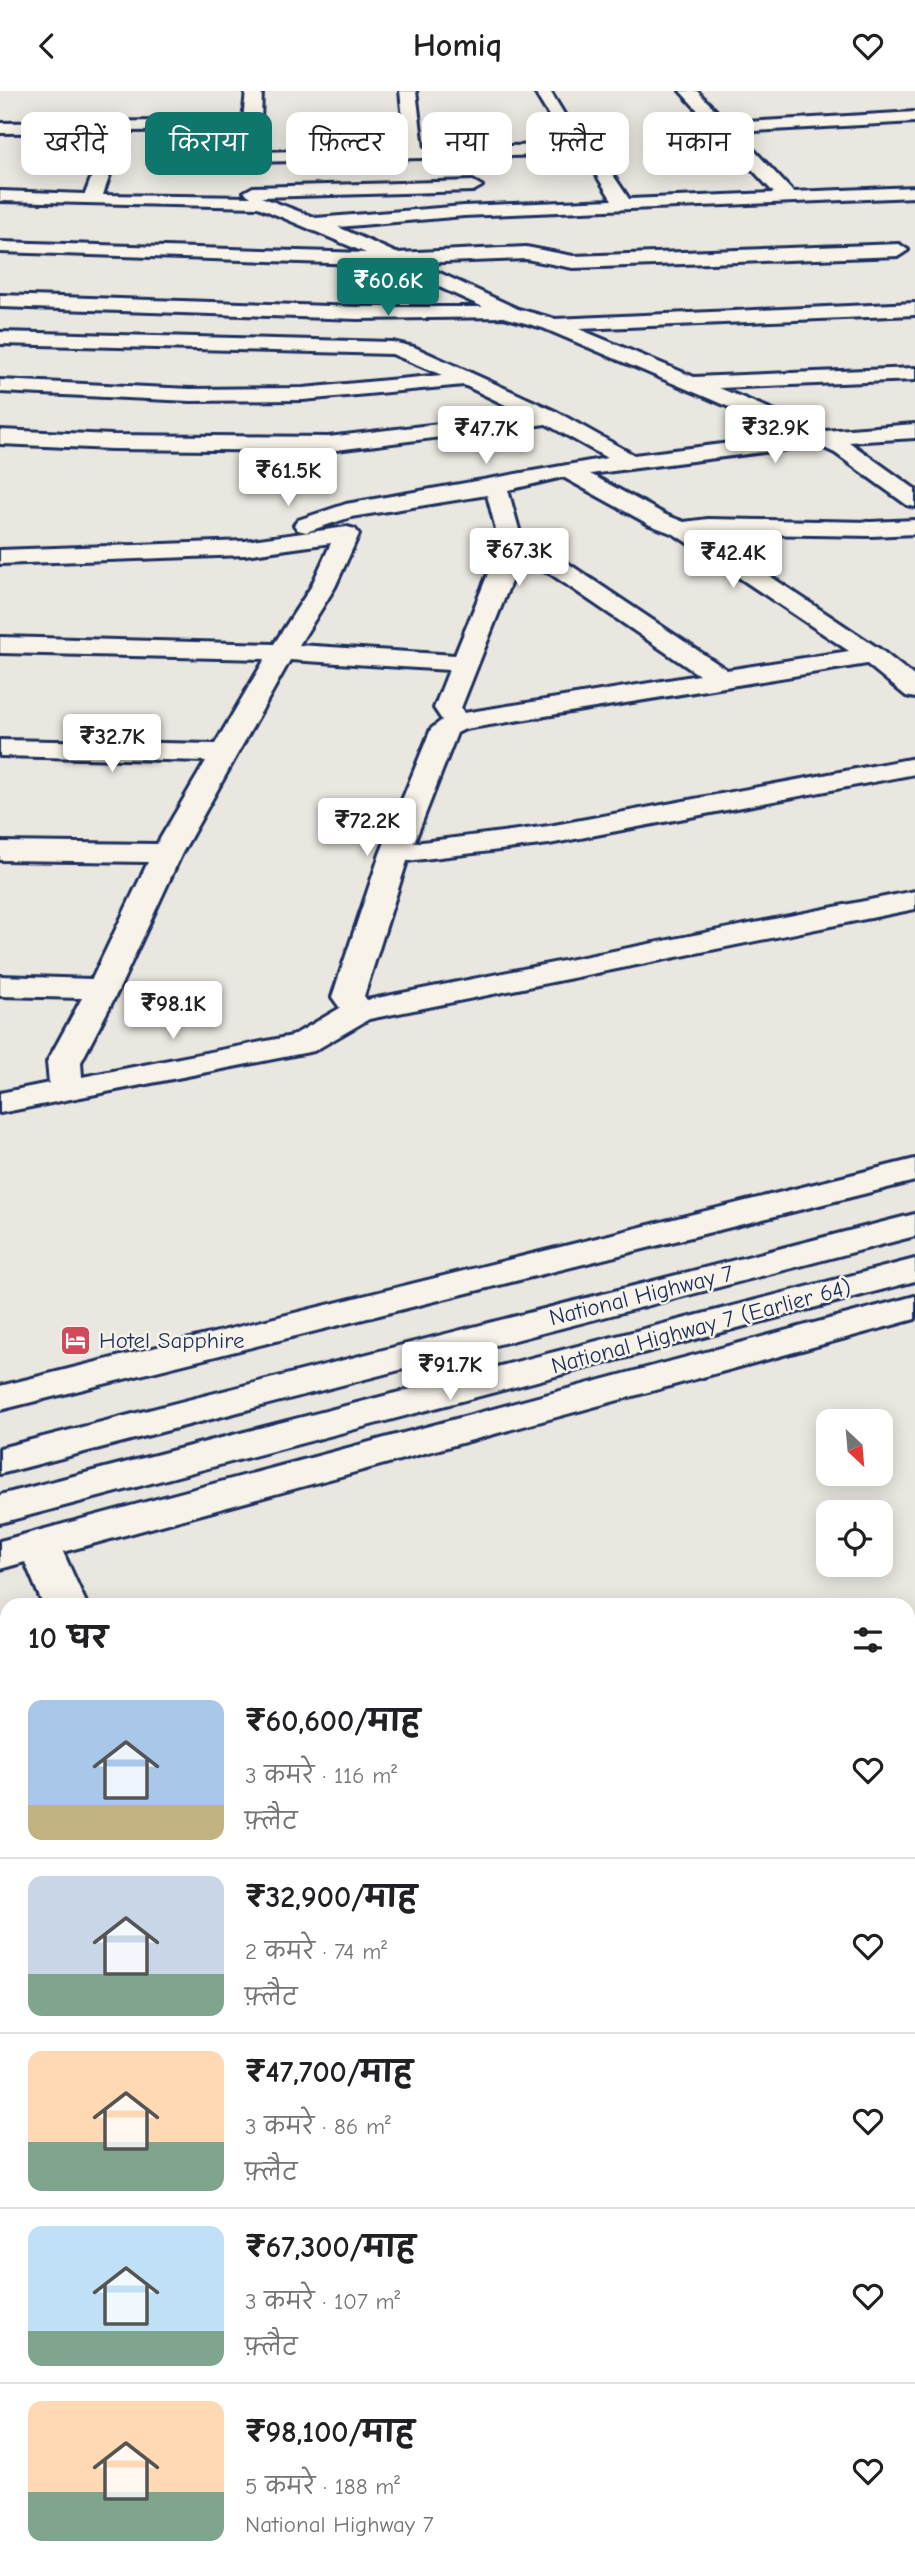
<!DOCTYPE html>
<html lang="hi">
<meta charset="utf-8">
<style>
:root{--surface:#fff;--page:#f6f6f6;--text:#202124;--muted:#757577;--line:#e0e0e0;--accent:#0f766e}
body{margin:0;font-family:"Comic Neue","Playpen Sans Deva",sans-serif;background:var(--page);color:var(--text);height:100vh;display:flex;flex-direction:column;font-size:26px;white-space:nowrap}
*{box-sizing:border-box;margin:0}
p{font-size:23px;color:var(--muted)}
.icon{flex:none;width:38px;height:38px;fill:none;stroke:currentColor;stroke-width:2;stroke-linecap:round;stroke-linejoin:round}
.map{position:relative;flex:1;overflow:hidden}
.drawer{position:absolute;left:0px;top:1507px;width:915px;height:975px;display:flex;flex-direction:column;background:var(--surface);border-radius:21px 21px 0 0;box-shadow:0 4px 18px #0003}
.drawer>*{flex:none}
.top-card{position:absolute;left:21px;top:21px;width:873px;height:63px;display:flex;gap:14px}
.needle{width:46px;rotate:154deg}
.controls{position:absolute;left:816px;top:1318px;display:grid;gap:14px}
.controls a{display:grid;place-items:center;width:77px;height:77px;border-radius:14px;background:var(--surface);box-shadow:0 4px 18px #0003;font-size:35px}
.price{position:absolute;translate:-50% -60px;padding:0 16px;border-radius:7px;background:#fff;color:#222;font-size:23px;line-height:46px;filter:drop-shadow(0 2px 4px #0008)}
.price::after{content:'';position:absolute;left:50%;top:42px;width:21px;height:16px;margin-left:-10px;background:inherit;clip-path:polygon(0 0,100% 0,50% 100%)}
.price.on{background:var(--accent);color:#fff}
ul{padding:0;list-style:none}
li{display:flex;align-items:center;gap:21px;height:175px;padding:0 28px}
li+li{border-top:2px solid var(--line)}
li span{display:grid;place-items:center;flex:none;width:196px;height:140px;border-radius:14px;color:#555}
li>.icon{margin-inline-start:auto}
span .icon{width:84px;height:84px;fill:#fffc;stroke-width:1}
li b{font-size:30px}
h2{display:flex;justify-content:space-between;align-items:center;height:84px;padding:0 28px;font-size:30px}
.chip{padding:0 24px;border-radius:14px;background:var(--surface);box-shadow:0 4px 18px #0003;font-size:24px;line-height:63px}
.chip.on{background:var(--accent);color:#fff}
header{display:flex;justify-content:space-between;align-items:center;height:91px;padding:0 28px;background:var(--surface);font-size:32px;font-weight:700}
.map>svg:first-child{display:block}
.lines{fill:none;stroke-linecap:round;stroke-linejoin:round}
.street-casing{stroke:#1b2f5e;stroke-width:6}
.highway-casing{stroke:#1b2f5e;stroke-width:6}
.street{fill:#f7f3e8;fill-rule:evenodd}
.highway{fill:#f7f3e8;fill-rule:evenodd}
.labels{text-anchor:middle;stroke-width:5;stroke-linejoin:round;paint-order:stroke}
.street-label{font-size:23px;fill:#1b2f5e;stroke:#f7f3e8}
.poi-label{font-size:23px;fill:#1b2f5e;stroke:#f7f3e8;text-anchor:start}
</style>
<header><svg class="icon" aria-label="back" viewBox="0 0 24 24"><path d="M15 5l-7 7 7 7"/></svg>Homiq<svg class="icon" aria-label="heart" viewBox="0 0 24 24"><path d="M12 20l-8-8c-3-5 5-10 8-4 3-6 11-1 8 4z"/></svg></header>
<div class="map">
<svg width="915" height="2480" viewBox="0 0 915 2480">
<rect width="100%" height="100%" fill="#eae7e0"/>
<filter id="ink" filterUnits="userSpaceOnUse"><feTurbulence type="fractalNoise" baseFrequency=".0143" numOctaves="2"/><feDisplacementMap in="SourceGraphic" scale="14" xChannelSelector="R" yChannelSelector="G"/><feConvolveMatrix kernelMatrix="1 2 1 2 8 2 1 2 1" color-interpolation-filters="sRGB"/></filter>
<g filter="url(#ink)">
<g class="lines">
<defs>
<g id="street">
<path d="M 246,0 L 262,0 L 260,61 L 406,57 L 400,0 L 416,0 L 423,57 L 548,54 L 565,51 L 534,0 L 550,0 L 583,54 L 579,58 L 607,75 L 629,108 L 774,102 L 680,0 L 697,0 L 728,32 L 915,21 L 915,31 L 737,41 L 793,101 L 915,96 L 915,106 L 464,125 L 338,136 L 396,162 L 526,156 L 573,165 L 899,153 L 908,159 L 899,165 L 573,177 L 526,168 L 418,172 L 518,218 L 555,228 L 915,212 L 915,224 L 579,238 L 694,286 L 915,277 L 915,289 L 719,297 L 824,340 L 915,333 L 915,347 L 849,351 L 915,398 L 915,416 L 907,414 L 835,362 L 818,354 L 590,383 L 666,424 L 684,431 L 708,428 L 871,431 L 915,429 L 915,443 L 871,445 L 705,442 L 881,559 L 915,586 L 915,607 L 906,605 L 867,573 L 465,638 L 457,642 L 414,752 L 549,735 L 915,667 L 915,683 L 549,753 L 407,770 L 364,905 L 367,909 L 915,800 L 915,818 L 369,928 L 314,960 L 0,1022 L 0,1002 L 49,992 L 47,971 L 82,907 L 0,905 L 0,885 L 92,888 L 148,771 L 0,769 L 0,751 L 157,753 L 206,670 L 0,665 L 0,649 L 215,653 L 265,568 L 0,562 L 0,546 L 274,553 L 311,496 L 331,452 L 245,464 L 0,473 L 0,459 L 245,450 L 347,436 L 355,438 L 359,443 L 335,496 L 299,554 L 455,564 L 492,473 L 502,462 L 487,404 L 351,426 L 306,441 L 298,439 L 294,434 L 298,429 L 346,413 L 607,367 L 546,333 L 328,360 L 112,358 L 0,353 L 0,339 L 112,344 L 328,346 L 524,323 L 464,294 L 303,309 L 190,310 L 0,301 L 0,289 L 190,298 L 303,297 L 442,284 L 392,263 L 0,253 L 0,241 L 392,251 L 414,256 L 557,321 L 634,364 L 795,344 L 543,237 L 504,226 L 358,228 L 0,216 L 0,204 L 358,216 L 483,216 L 391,174 L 0,161 L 0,151 L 366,162 L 258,116 L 0,110 L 0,100 L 85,103 L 109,41 L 0,42 L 0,32 L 243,29 ZM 243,39 L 244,66 L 252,71 L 548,64 L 562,61 L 595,82 L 612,109 L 464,115 L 316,127 L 261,106 L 473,100 L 482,95 L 473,90 L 253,96 L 244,101 L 251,106 L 103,104 L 125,40 ZM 563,386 L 650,434 L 674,443 L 849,560 L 727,579 L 566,471 L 525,460 L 508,399 ZM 518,473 L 548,481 L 699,584 L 464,622 L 461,617 ZM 290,569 L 449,579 L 434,617 L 442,629 L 431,638 L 380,763 L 332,906 L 340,917 L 292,945 L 82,986 L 81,971 L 119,898 L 182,762 Z"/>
<path d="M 915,1068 L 915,1090 L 0,1319 L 0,1295 Z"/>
<path d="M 915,1205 L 915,1228 L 63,1461 L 87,1514 L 43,1514 L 25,1471 L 0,1478 L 0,1450 Z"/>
<rect x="0" y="1987" width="7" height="44"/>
<rect x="706" y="2474" width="62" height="6"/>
</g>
<g id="highway">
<path d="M 915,1123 L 915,1145 L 0,1383 L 0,1357 Z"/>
<path d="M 915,1168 L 915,1190 L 0,1432 L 0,1404 Z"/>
</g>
</defs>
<use href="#street" class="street-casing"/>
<use href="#highway" class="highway-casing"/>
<use href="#street" class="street"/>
<use href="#highway" class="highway"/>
</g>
</g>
<defs>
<symbol id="hotel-square" viewBox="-11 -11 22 22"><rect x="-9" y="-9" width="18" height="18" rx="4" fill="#d1495b" stroke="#f7f3e8"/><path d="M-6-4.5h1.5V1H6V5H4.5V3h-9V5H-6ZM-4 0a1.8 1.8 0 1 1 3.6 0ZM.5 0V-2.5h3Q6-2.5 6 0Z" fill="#fff"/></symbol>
</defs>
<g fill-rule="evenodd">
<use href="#hotel-square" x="58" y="1232" width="35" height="35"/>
</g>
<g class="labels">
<g class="street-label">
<text transform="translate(641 1204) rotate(-14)" y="8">National Highway 7</text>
<text transform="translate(701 1235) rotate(-15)" y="8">National Highway 7 (Earlier 64)</text>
</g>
<g class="poi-label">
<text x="99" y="1257">Hotel Sapphire</text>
</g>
</g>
</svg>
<div class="controls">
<a><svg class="needle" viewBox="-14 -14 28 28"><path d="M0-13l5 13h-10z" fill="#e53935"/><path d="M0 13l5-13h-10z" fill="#757577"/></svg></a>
<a><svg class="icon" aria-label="locate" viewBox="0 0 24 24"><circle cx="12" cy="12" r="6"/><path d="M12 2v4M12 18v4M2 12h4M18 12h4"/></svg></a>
</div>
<b class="price on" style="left:388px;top:227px">₹60.6K</b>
<b class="price" style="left:775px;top:374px">₹32.9K</b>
<b class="price" style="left:486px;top:375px">₹47.7K</b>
<b class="price" style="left:288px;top:417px">₹61.5K</b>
<b class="price" style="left:519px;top:497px">₹67.3K</b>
<b class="price" style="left:733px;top:499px">₹42.4K</b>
<b class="price" style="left:112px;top:683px">₹32.7K</b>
<b class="price" style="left:367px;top:767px">₹72.2K</b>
<b class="price" style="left:173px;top:950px">₹98.1K</b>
<b class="price" style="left:450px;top:1311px">₹91.7K</b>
<div class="top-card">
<a class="chip">खरीदें</a>
<a class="chip on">किराया</a>
<a class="chip">फ़िल्टर</a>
<a class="chip">नया</a>
<a class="chip">फ़्लैट</a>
<a class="chip">मकान</a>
</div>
<section class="drawer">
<h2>10 घर<svg class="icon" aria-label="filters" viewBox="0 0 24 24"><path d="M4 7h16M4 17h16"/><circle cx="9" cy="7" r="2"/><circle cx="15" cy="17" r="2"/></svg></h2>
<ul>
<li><span style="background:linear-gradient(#a9c7e8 75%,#c2b280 0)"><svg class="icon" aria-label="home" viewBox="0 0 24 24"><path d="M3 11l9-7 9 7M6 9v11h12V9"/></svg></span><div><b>₹60,600/माह</b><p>3 कमरे · 116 m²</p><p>फ़्लैट</p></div><svg class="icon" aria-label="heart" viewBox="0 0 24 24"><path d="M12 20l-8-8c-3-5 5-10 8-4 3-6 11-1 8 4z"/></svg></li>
<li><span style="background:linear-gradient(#c9d6e8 70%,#7fa58c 0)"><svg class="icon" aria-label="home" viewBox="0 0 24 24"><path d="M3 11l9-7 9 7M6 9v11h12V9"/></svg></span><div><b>₹32,900/माह</b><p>2 कमरे · 74 m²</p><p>फ़्लैट</p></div><svg class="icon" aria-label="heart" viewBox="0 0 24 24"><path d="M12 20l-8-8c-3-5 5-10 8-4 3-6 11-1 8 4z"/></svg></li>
<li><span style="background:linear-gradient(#ffd9b3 65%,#7fa58c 0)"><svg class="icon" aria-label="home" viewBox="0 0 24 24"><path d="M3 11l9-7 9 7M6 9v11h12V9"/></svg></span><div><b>₹47,700/माह</b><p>3 कमरे · 86 m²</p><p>फ़्लैट</p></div><svg class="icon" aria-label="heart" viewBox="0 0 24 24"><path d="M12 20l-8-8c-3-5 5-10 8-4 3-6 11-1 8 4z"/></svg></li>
<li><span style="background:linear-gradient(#bfe0f5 75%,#7fa58c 0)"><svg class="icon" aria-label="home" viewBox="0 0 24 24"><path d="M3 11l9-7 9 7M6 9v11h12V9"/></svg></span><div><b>₹67,300/माह</b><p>3 कमरे · 107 m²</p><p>फ़्लैट</p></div><svg class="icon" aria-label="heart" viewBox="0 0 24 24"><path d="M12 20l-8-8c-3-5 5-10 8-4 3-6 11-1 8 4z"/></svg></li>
<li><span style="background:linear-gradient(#ffd9b3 65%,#7fa58c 0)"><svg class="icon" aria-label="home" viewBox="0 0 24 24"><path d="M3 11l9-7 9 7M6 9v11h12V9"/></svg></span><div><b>₹98,100/माह</b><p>5 कमरे · 188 m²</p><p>National Highway 7</p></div><svg class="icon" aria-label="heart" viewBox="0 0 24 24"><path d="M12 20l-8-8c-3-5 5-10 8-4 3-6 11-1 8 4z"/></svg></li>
</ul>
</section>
</div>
